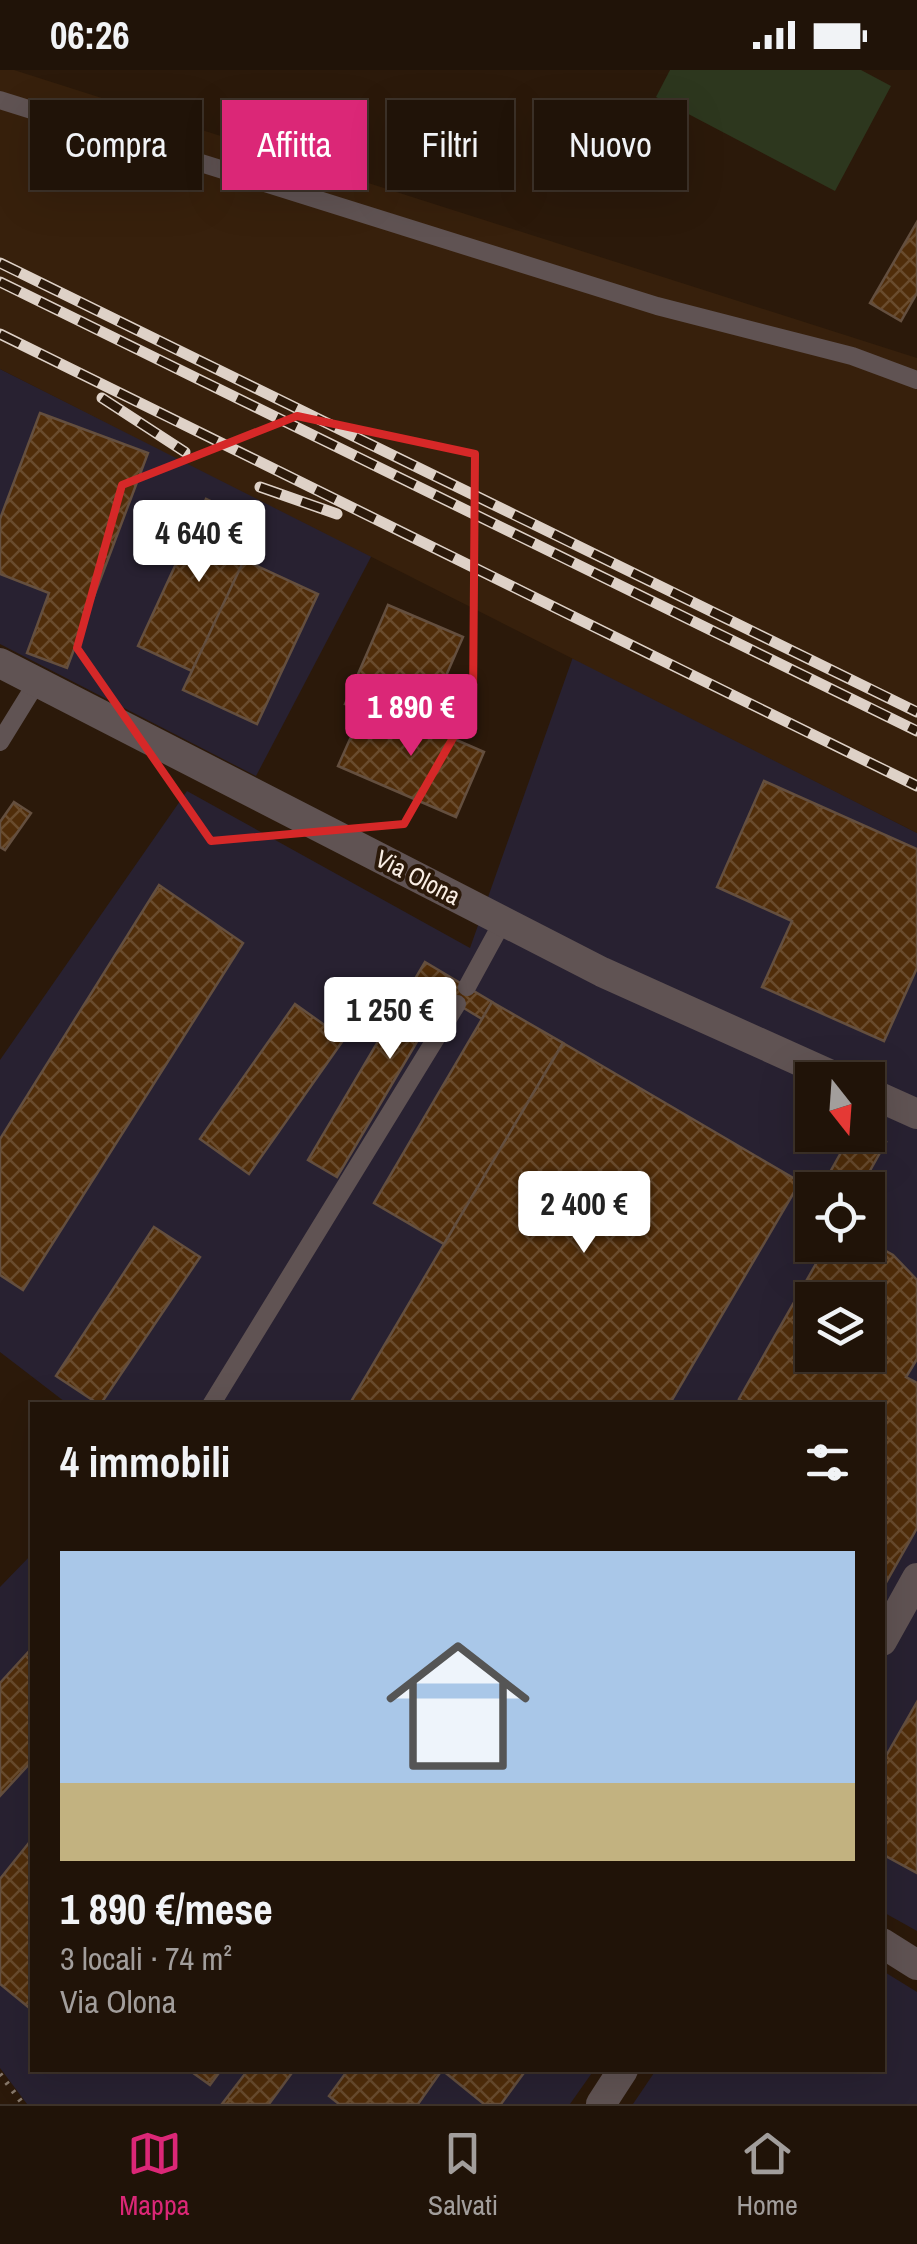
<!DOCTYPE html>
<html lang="it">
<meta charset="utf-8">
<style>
:root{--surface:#201308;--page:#281c12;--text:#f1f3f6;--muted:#a29e9c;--line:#3d3229;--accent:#db2777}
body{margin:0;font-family:"Archivo Narrow",sans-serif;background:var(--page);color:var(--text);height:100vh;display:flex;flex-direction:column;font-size:38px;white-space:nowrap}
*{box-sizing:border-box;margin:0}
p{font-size:32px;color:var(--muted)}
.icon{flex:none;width:55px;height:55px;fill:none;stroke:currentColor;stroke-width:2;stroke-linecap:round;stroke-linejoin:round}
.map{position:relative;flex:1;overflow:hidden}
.sheet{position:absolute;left:30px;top:1332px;width:855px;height:670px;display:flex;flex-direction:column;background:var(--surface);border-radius:0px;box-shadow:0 10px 40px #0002,0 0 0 2px var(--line)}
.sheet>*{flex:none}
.hud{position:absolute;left:30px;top:30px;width:858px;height:90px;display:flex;gap:20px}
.needle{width:65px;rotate:163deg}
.buttons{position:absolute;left:795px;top:992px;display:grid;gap:20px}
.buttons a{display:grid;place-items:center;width:90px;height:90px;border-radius:0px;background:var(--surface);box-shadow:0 10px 40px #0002,0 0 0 2px var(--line);font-size:50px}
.price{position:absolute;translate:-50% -85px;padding:0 22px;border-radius:10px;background:#fff;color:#222;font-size:32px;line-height:65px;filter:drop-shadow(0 2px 5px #0008)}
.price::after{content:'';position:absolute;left:50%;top:60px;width:30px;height:22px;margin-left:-15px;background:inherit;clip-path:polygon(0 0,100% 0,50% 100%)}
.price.active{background:var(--accent);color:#fff}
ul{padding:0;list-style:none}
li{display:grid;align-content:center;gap:20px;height:530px;padding:0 30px}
li span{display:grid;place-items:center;height:310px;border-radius:0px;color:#555}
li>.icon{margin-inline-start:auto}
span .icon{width:180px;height:180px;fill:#fffc;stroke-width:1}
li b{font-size:42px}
h2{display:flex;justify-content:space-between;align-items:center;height:120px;padding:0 30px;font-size:42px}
.tag{padding:0 35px;border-radius:0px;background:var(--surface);box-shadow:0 10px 40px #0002,0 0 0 2px var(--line);font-size:35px;line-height:90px}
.tag.active{background:var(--accent);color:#fff}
.status{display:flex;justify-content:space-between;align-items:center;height:70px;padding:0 50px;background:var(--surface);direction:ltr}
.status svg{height:28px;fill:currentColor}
.tabs{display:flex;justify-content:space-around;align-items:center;height:140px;border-top:2px solid var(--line);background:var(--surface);font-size:28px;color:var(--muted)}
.tabs a{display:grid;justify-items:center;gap:5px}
.tabs .active{color:var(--accent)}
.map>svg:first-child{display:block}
.industrial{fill:#282131;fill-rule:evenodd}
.built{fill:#37200c}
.green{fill:#2d371e}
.building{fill:url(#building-cross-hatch);stroke:#644f3f;stroke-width:2.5;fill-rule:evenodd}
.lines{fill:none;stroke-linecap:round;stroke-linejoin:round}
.path{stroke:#86776a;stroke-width:5;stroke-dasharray:2.5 8;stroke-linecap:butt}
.lane{stroke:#605353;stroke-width:18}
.street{stroke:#605353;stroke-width:30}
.rail-casing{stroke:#ded1c7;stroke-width:11}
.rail{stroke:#2b190a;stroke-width:8;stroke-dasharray:22;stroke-linecap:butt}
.marked{fill:none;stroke:#d62828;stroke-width:8;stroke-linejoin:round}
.labels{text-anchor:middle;stroke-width:8;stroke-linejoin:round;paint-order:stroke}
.street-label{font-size:25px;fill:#faeee4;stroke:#2b190a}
</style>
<div class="status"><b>06:26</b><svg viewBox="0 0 49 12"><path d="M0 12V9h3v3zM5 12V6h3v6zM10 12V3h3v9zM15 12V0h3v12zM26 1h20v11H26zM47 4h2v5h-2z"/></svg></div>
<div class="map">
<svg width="917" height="2034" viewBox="0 0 917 2034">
<defs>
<pattern id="building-cross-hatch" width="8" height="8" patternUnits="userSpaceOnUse" patternTransform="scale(2.5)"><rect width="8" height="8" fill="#502d0a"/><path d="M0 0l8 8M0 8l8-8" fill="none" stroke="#6a4c2e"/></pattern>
</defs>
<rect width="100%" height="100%" fill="#2b190a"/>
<g class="industrial">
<path d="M 0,299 L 372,485 L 256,706 L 0,574 Z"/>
<path d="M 573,587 L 917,763 L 917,1861 L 883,1842 L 882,1335 L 69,1335 L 0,1282 L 0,990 L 187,721 L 470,878 ZM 812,1010 L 868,1010 L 868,1065 L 812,1065 ZM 812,1120 L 868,1120 L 868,1175 L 812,1175 ZM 812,1230 L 868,1230 L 868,1285 L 812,1285 Z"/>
<path d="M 32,1484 L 32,2000 L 594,2000 L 570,2034 L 27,2034 L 0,1998 L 0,1517 Z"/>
<path d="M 883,1901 L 917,1922 L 917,2034 L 633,2034 L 656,2000 L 882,2000 Z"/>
</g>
<path class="built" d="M 0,0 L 14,0 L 917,288 L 917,763 L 0,299 Z"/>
<path class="green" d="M 670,0 L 861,0 L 891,16 L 835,121 L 656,27 Z"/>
<g class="building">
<path d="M 917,152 L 917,223 L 901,251 L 870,233 Z"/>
<path d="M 40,343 L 148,383 L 67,598 L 27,583 L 49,523 L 0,504 L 0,449 Z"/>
<path d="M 206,429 L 261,455 L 192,601 L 138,576 Z"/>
<path d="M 244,490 L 318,524 L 257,654 L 183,620 Z"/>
<path d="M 388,535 L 463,567 L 424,656 L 367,631 L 362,641 L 345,634 Z"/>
<path d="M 367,631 L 484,682 L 456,747 L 338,696 Z"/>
<path d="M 764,711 L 917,779 L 917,898 L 884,971 L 762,917 L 792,851 L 717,817 Z"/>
<path d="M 14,732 L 31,743 L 5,780 L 0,777 L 0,752 Z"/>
<path d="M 159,815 L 243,873 L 23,1220 L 0,1205 L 0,1069 Z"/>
<path d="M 425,892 L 492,932 L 482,949 L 444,926 L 337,1107 L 308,1090 Z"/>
<path d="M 492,932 L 563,973 L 444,1174 L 374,1133 Z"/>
<path d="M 295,934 L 344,969 L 249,1104 L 200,1069 Z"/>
<path d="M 563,973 L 800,1112 L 669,1335 L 349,1335 Z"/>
<path d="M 868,1062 L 886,1072 L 859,1120 L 820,1120 L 851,1065 Z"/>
<path d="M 154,1157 L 200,1187 L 100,1335 L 56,1306 Z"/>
<path d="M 868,1171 L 893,1185 L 917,1210 L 917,1289 L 906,1307 L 917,1313 L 917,1458 L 884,1516 L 882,1335 L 749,1335 L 739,1329 L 825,1178 L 840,1186 L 851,1175 L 868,1175 ZM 812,1230 L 868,1230 L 868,1285 L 812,1285 Z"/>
<path d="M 32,1578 L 32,1691 L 0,1726 L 0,1613 Z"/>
<path d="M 917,1632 L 917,1803 L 882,1784 L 882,1693 Z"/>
<path d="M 32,1769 L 32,1940 L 0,1914 L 0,1809 Z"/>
<path d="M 189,2000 L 221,2000 L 210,2015 Z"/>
<path d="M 248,2000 L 294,2000 L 269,2034 L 222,2034 Z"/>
<path d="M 348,2000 L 442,2000 L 418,2034 L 339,2034 L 329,2026 Z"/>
<path d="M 442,2000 L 526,2000 L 501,2034 L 484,2034 Z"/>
</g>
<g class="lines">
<path class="path" d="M 0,2004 L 23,2034"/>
<g class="lane">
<path d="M 0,30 L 657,236 L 852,286 L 917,310"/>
<path d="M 0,672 L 37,612"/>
<path d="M 467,917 L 503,851"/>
<path d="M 211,1335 L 457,934"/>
</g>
<g class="street">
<path d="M 0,593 L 602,902 L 842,1010"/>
<path d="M 868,1022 L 917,1044"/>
<path d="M 882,1571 L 917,1508"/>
<path d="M 882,1873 L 917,1895"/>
<path d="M 601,2034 L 623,2000"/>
</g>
<defs>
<g id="rail">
<path d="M 0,193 L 917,642"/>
<path d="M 0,212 L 917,661"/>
<path d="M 0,264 L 917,716"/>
<path d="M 102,328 L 185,382"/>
<path d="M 260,417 L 337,444"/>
</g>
</defs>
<use href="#rail" class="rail-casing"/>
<use href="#rail" class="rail"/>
</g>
<path class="marked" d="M 297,346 L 475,384 L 473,633 L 404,754 L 211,771 L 77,578 L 122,415 Z"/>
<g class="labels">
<g class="street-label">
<text transform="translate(418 807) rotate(27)" y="9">Via Olona</text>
</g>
</g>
</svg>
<div class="buttons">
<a><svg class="needle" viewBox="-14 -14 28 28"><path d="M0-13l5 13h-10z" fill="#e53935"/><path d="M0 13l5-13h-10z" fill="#a29e9c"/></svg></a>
<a><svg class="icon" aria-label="locate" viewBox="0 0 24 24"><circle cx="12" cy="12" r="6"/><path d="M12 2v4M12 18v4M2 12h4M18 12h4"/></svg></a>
<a><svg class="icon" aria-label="layers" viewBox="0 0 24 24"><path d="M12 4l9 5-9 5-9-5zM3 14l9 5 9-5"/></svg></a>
</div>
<b class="price" style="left:199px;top:515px">4 640 €</b>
<b class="price active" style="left:411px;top:689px">1 890 €</b>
<b class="price" style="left:390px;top:992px">1 250 €</b>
<b class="price" style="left:584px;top:1186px">2 400 €</b>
<div class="hud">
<a class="tag">Compra</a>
<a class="tag active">Affitta</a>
<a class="tag">Filtri</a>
<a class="tag">Nuovo</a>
</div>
<section class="sheet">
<h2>4 immobili<svg class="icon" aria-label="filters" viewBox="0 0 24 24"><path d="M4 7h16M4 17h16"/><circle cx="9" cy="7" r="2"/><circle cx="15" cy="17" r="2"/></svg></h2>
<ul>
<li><span style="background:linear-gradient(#a9c7e8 75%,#c2b280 0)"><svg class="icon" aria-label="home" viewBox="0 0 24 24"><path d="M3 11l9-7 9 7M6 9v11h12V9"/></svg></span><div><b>1 890 €/mese</b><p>3 locali · 74 m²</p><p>Via Olona</p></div></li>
</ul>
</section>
</div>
<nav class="tabs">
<a class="active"><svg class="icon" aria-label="map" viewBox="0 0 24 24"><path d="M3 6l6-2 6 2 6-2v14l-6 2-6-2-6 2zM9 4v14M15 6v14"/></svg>Mappa</a>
<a><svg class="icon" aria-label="saved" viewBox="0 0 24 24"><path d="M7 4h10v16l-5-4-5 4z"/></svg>Salvati</a>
<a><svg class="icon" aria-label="home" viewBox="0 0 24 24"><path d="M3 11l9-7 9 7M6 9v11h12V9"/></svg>Home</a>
</nav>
